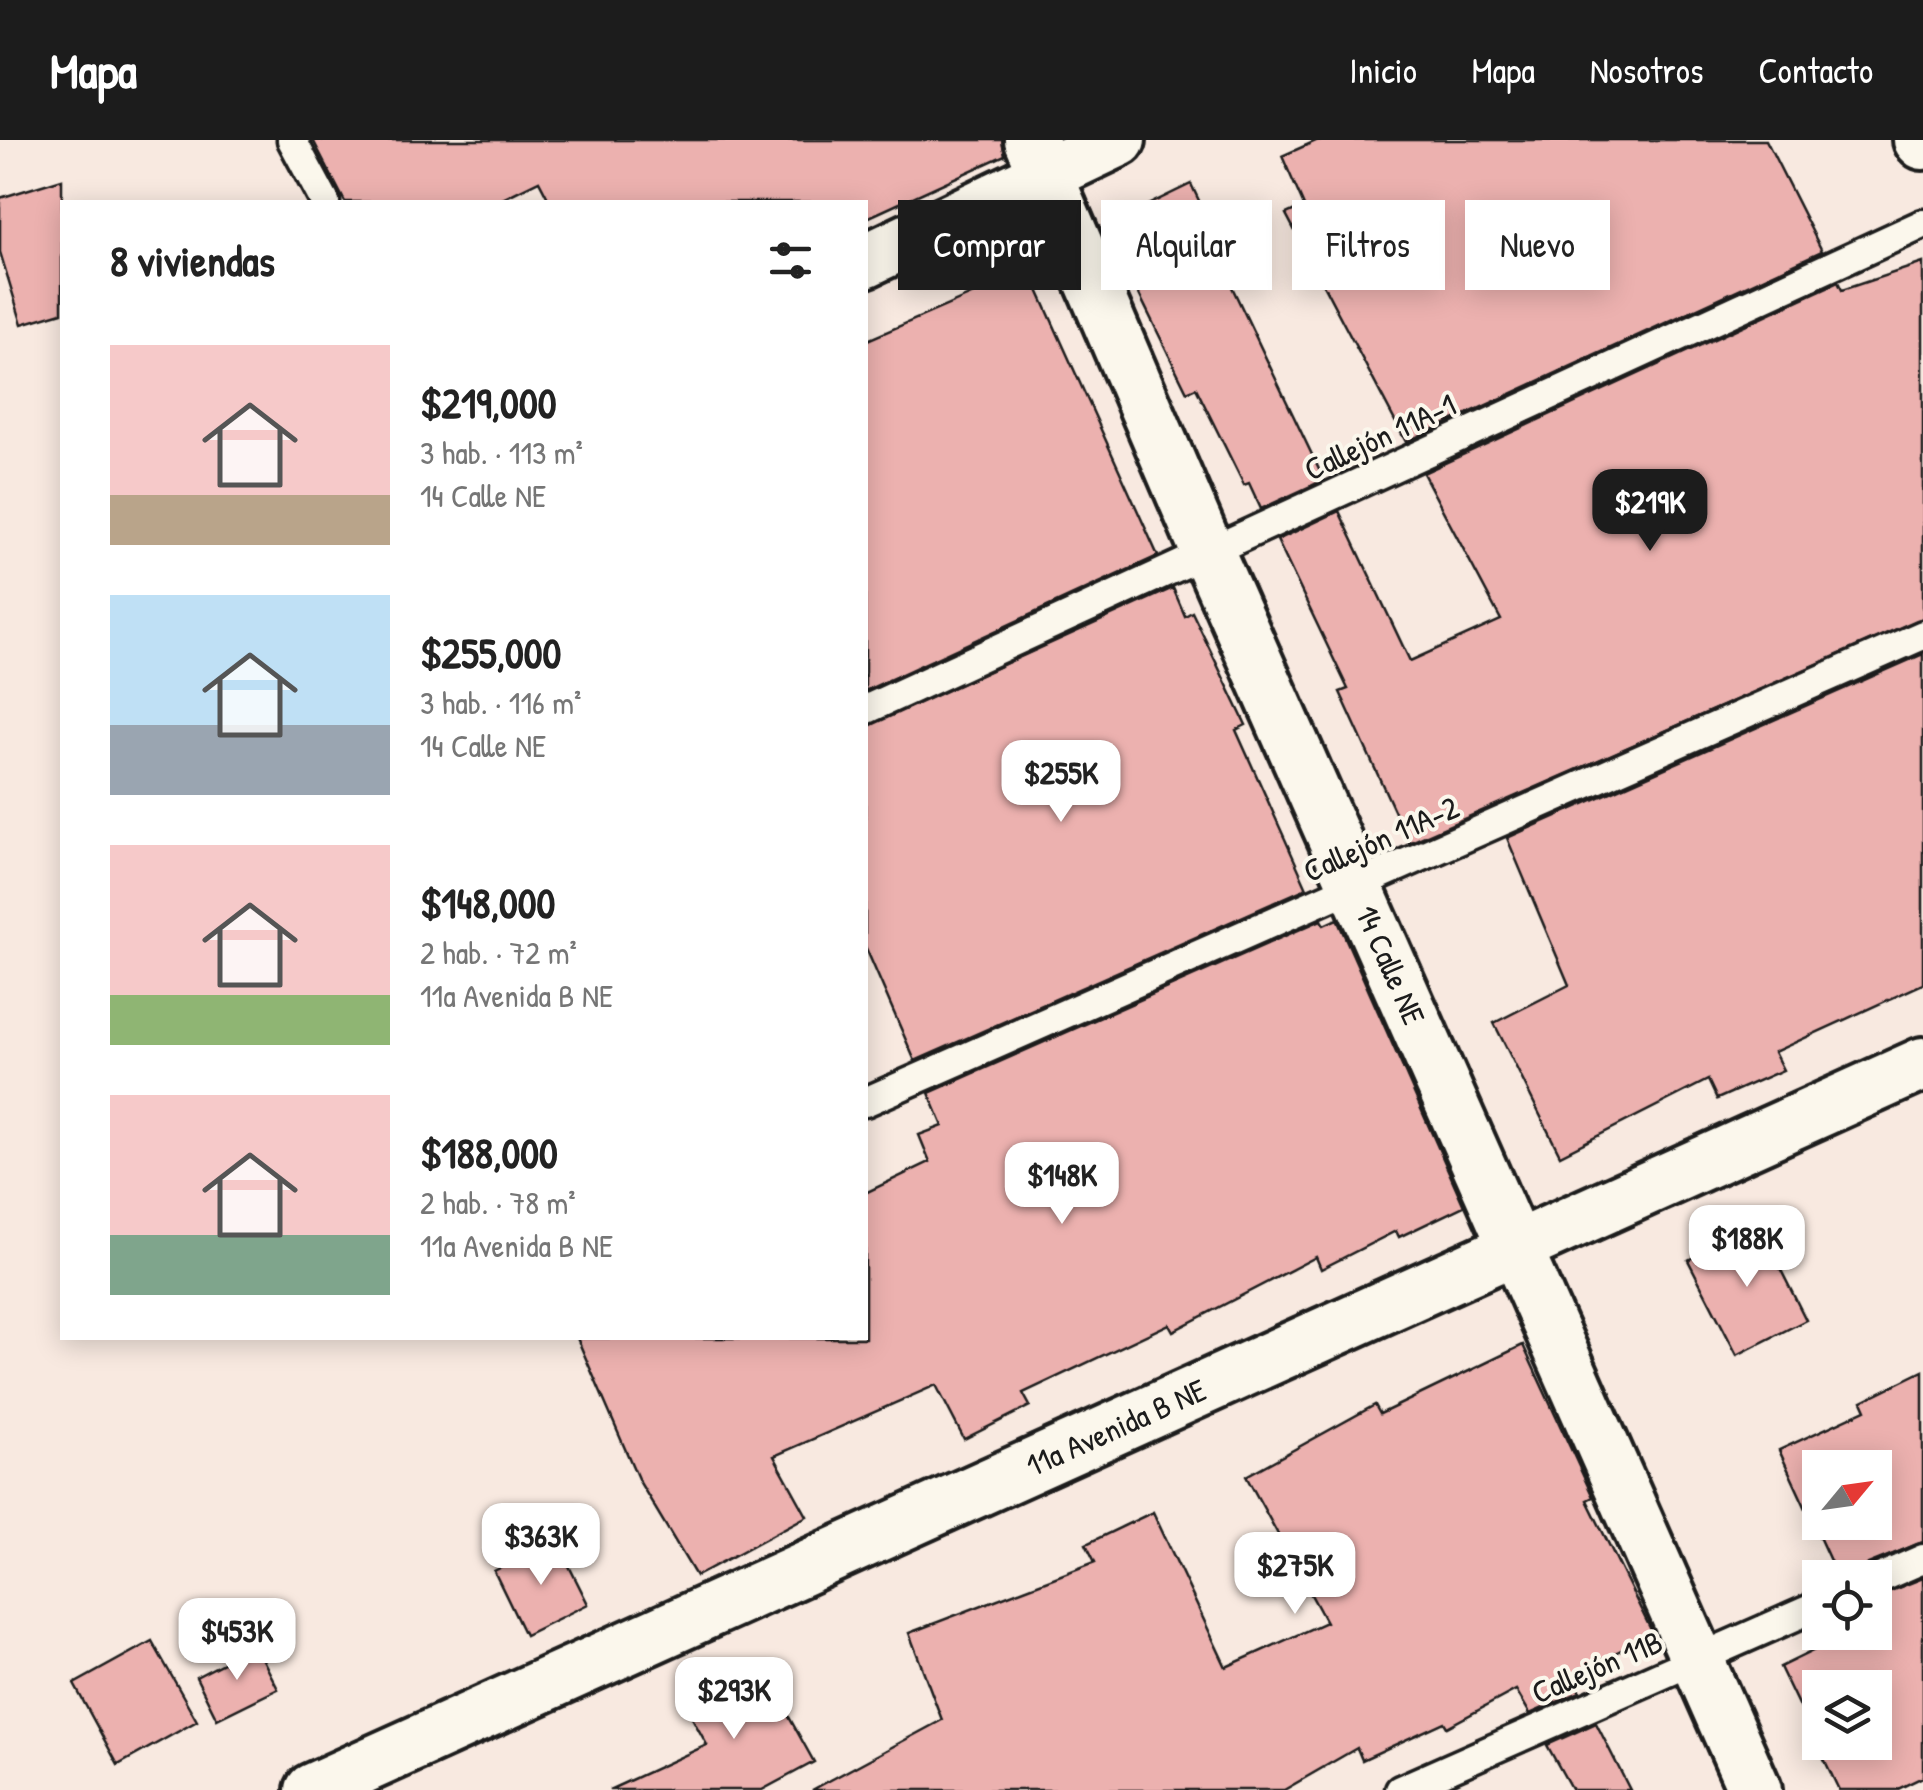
<!DOCTYPE html>
<html lang="es">
<meta charset="utf-8">
<style>
:root{--surface:#fff;--page:#f6f6f6;--text:#222;--muted:#767676;--accent:#1c1c1c}
body{margin:0;font-family:"Patrick Hand",sans-serif;background:var(--page);color:var(--text);height:100vh;display:flex;flex-direction:column;font-size:38px;white-space:nowrap}
*{box-sizing:border-box;margin:0}
p{font-size:32px;color:var(--muted)}
.icon{flex:none;width:55px;height:55px;fill:none;stroke:currentColor;stroke-width:2;stroke-linecap:round;stroke-linejoin:round}
.map{position:relative;flex:1;overflow:hidden}
.sheet{position:absolute;left:60px;top:60px;width:808px;height:1140px;display:flex;flex-direction:column;background:var(--surface);border-radius:0px;box-shadow:0 5px 25px #0003}
.sheet>*{flex:none}
.hud{position:absolute;left:898px;top:60px;width:875px;height:90px;display:flex;gap:20px}
.needle{width:65px;rotate:61deg}
.tools{position:absolute;left:1802px;top:1310px;display:grid;gap:20px}
.tools a{display:grid;place-items:center;width:90px;height:90px;border-radius:0px;background:var(--surface);box-shadow:0 5px 25px #0003;font-size:50px}
.price{position:absolute;translate:-50% -85px;padding:0 22px;border-radius:20px;background:#fff;color:#222;font-size:32px;line-height:65px;filter:drop-shadow(0 2px 5px #0008)}
.price::after{content:'';position:absolute;left:50%;top:60px;width:30px;height:22px;margin-left:-15px;background:inherit;clip-path:polygon(0 0,100% 0,50% 100%)}
.price.selected{background:var(--accent);color:#fff}
ul{padding:0;list-style:none}
li{display:flex;align-items:center;gap:30px;height:250px;padding:0 50px}
li span{display:grid;place-items:center;flex:none;width:280px;height:200px;border-radius:0px;color:#555}
li>.icon{margin-inline-start:auto}
span .icon{width:120px;height:120px;fill:#fffc;stroke-width:1}
li b{font-size:42px}
h2{display:flex;justify-content:space-between;align-items:center;height:120px;padding:0 50px;font-size:42px}
.chip{padding:0 35px;border-radius:0px;background:var(--surface);box-shadow:0 5px 25px #0003;font-size:35px;line-height:90px}
.chip.selected{background:var(--accent);color:#fff}
header{display:flex;align-items:center;gap:60px;box-sizing:border-box;height:140px;padding:0 50px;background:var(--accent);color:#fff}
header strong{font-size:48px}
nav{display:flex;gap:55px;margin-inline-start:auto;font-size:35px}
.map>svg:first-child{display:block}
.building{fill:#ecb1af;stroke:#1c1c1c;stroke-width:2.5;fill-rule:evenodd}
.lines{fill:none;stroke-linecap:round;stroke-linejoin:round}
.lane-casing{stroke:#1c1c1c;stroke-width:35}
.street-casing{stroke:#1c1c1c;stroke-width:60}
.lane{stroke:#fbf7ec;stroke-width:28}
.street{stroke:#fbf7ec;stroke-width:52}
.labels{text-anchor:middle;stroke-width:8;stroke-linejoin:round;paint-order:stroke}
.street-label{font-size:32px;fill:#1c1c1c;stroke:#fbf7ec}
</style>
<header>
<strong>Mapa</strong>
<nav><a>Inicio</a><a>Mapa</a><a>Nosotros</a><a>Contacto</a></nav>
</header>
<div class="map">
<svg width="1923" height="1650" viewBox="0 0 1923 1650">
<rect width="100%" height="100%" fill="#f8e9e0"/>
<filter id="ink" filterUnits="userSpaceOnUse"><feTurbulence type="fractalNoise" baseFrequency=".01" numOctaves="2"/><feDisplacementMap in="SourceGraphic" scale="20" xChannelSelector="R" yChannelSelector="G"/><feConvolveMatrix kernelMatrix="1 2 1 2 8 2 1 2 1" color-interpolation-filters="sRGB"/></filter>
<g filter="url(#ink)">
<g class="building">
<path d="M 313,0 L 1002,0 L 1005,15 L 865,79 L 865,62 L 550,62 L 539,41 L 496,62 L 345,62 Z"/>
<path d="M 1318,0 L 1766,0 L 1822,111 L 1406,302 L 1286,74 L 1304,66 L 1282,16 Z"/>
<path d="M 62,39 L 62,172 L 22,184 L 0,112 L 0,58 Z"/>
<path d="M 1191,44 L 1228,121 L 1221,124 L 1324,340 L 1261,369 L 1249,343 L 1244,345 L 1196,248 L 1187,252 L 1137,150 L 1155,142 L 1123,77 Z"/>
<path d="M 1923,123 L 1923,478 L 1409,703 L 1340,552 L 1348,549 L 1277,400 L 1339,371 L 1410,521 L 1501,480 L 1423,333 L 1838,142 L 1842,150 Z"/>
<path d="M 1029,130 L 1158,416 L 865,551 L 865,201 Z"/>
<path d="M 1173,448 L 1185,476 L 1192,472 L 1246,585 L 1236,590 L 1307,748 L 915,921 L 865,806 L 865,587 Z"/>
<path d="M 1923,514 L 1923,844 L 1774,912 L 1783,930 L 1717,959 L 1708,940 L 1560,1015 L 1494,883 L 1569,845 L 1507,698 Z"/>
<path d="M 1337,779 L 1464,1066 L 1399,1097 L 1396,1091 L 1321,1129 L 1316,1117 L 1173,1191 L 1169,1184 L 1023,1253 L 1030,1266 L 964,1299 L 936,1245 L 774,1316 L 807,1376 L 696,1436 L 639,1341 L 577,1198 L 865,1198 L 865,1053 L 930,1022 L 919,995 L 943,986 L 929,953 L 1321,780 L 1324,785 Z"/>
<path d="M 1758,1084 L 1806,1180 L 1737,1215 L 1688,1120 Z"/>
<path d="M 1523,1205 L 1593,1357 L 1587,1360 L 1653,1494 L 1583,1529 L 1587,1536 L 1575,1542 L 1580,1552 L 1530,1574 L 1516,1550 L 1447,1587 L 1444,1582 L 1362,1620 L 1357,1608 L 1284,1650 L 812,1650 L 942,1580 L 909,1493 L 1095,1422 L 1086,1404 L 1153,1372 L 1226,1527 L 1326,1482 L 1246,1336 L 1375,1265 L 1380,1274 Z"/>
<path d="M 1923,1231 L 1923,1402 L 1868,1424 L 1858,1438 L 1838,1438 L 1779,1310 L 1866,1270 L 1862,1261 ZM 1820,1328 L 1875,1328 L 1875,1382 L 1820,1382 Z"/>
<path d="M 556,1400 L 588,1464 L 525,1495 L 494,1431 Z"/>
<path d="M 1923,1438 L 1923,1637 L 1896,1650 L 1839,1650 L 1780,1527 L 1852,1492 L 1875,1492 L 1875,1457 ZM 1820,1548 L 1875,1548 L 1875,1602 L 1820,1602 Z"/>
<path d="M 152,1501 L 197,1581 L 118,1625 L 74,1544 Z"/>
<path d="M 256,1506 L 278,1549 L 217,1579 L 196,1537 Z"/>
<path d="M 759,1523 L 814,1622 L 762,1650 L 609,1650 L 707,1605 L 685,1565 Z"/>
<path d="M 1596,1583 L 1630,1650 L 1572,1650 L 1547,1605 Z"/>
</g>
<g class="lines">
<defs>
<g id="lane">
<path d="M 292,0 L 325,62"/>
<path d="M 865,570 L 1923,84"/>
<path d="M 865,962 L 1923,495"/>
<path d="M 1875,1440 L 1923,1419"/>
<path d="M 1400,1650 L 1820,1465"/>
</g>
<g id="street">
<path id="s1" d="M 1031,0 L 1209,415 L 1755,1650"/>
<path d="M 1920,0 L 1923,3"/>
<path d="M 865,121 L 1119,0"/>
<path id="s2" d="M 312,1650 L 1923,924"/>
</g>
</defs>
<use href="#lane" class="lane-casing"/>
<use href="#street" class="street-casing"/>
<use href="#lane" class="lane"/>
<use href="#street" class="street"/>
</g>
</g>
<g class="labels">
<g class="street-label">
<text transform="translate(1380 297) rotate(-25)" y="11">Callejón 11A-1</text>
<text transform="translate(1381 699) rotate(-24)" y="11">Callejón 11A-2</text>
<text dy="11" stroke="none"><textPath href="#s1" startOffset="900">14 Calle NE</textPath></text>
<text dy="11" stroke="none"><textPath href="#s2" startOffset="882">11a Avenida B NE</textPath></text>
<text transform="translate(1597 1527) rotate(-23)" y="11">Callejón 11B</text>
</g>
</g>
</svg>
<div class="tools">
<a><svg class="needle" viewBox="-14 -14 28 28"><path d="M0-13l5 13h-10z" fill="#e53935"/><path d="M0 13l5-13h-10z" fill="#767676"/></svg></a>
<a><svg class="icon" aria-label="locate" viewBox="0 0 24 24"><circle cx="12" cy="12" r="6"/><path d="M12 2v4M12 18v4M2 12h4M18 12h4"/></svg></a>
<a><svg class="icon" aria-label="layers" viewBox="0 0 24 24"><path d="M12 4l9 5-9 5-9-5zM3 14l9 5 9-5"/></svg></a>
</div>
<b class="price selected" style="left:1650px;top:414px">$219K</b>
<b class="price" style="left:1061px;top:685px">$255K</b>
<b class="price" style="left:1062px;top:1087px">$148K</b>
<b class="price" style="left:1747px;top:1150px">$188K</b>
<b class="price" style="left:541px;top:1448px">$363K</b>
<b class="price" style="left:1295px;top:1477px">$275K</b>
<b class="price" style="left:237px;top:1543px">$453K</b>
<b class="price" style="left:734px;top:1602px">$293K</b>
<div class="hud">
<a class="chip selected">Comprar</a>
<a class="chip">Alquilar</a>
<a class="chip">Filtros</a>
<a class="chip">Nuevo</a>
</div>
<section class="sheet">
<h2>8 viviendas<svg class="icon" aria-label="filters" viewBox="0 0 24 24"><path d="M4 7h16M4 17h16"/><circle cx="9" cy="7" r="2"/><circle cx="15" cy="17" r="2"/></svg></h2>
<ul>
<li><span style="background:linear-gradient(#f6c9c9 75%,#b9a48a 0)"><svg class="icon" aria-label="home" viewBox="0 0 24 24"><path d="M3 11l9-7 9 7M6 9v11h12V9"/></svg></span><div><b>$219,000</b><p>3 hab. · 113 m²</p><p>14 Calle NE</p></div></li>
<li><span style="background:linear-gradient(#bfe0f5 65%,#9aa5b1 0)"><svg class="icon" aria-label="home" viewBox="0 0 24 24"><path d="M3 11l9-7 9 7M6 9v11h12V9"/></svg></span><div><b>$255,000</b><p>3 hab. · 116 m²</p><p>14 Calle NE</p></div></li>
<li><span style="background:linear-gradient(#f6c9c9 75%,#8fb573 0)"><svg class="icon" aria-label="home" viewBox="0 0 24 24"><path d="M3 11l9-7 9 7M6 9v11h12V9"/></svg></span><div><b>$148,000</b><p>2 hab. · 72 m²</p><p>11a Avenida B NE</p></div></li>
<li><span style="background:linear-gradient(#f6c9c9 70%,#7fa58c 0)"><svg class="icon" aria-label="home" viewBox="0 0 24 24"><path d="M3 11l9-7 9 7M6 9v11h12V9"/></svg></span><div><b>$188,000</b><p>2 hab. · 78 m²</p><p>11a Avenida B NE</p></div></li>
</ul>
</section>
</div>
